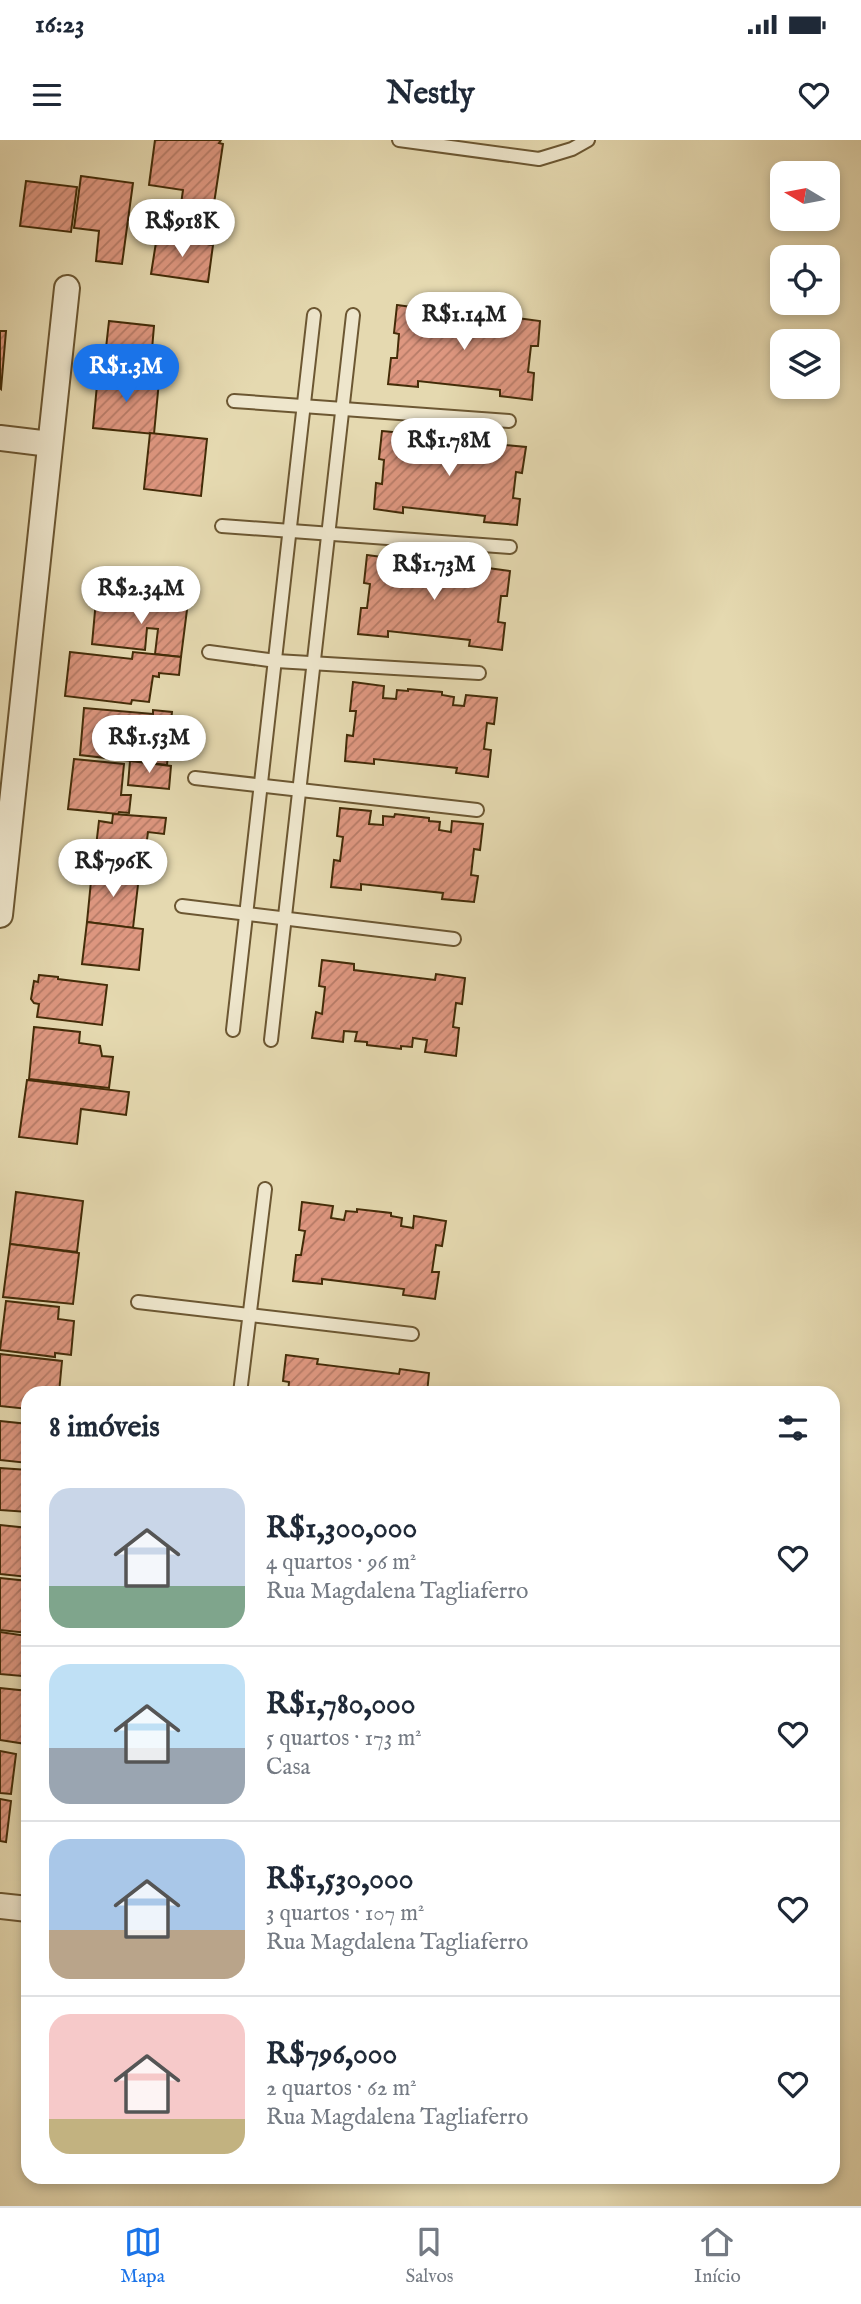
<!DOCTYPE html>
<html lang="pt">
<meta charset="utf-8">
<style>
:root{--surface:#fff;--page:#f2f2f3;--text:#1f2937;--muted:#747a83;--line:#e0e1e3;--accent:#1a73e8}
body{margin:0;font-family:"IM FELL English",serif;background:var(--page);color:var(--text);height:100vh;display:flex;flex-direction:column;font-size:26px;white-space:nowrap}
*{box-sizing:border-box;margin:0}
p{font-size:23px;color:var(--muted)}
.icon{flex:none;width:38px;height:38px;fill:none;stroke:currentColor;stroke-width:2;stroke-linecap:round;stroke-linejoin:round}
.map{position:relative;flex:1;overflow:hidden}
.details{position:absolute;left:21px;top:1246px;width:819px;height:798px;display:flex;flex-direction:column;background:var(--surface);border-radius:21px;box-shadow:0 4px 10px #0003}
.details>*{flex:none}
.needle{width:46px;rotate:280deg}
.buttons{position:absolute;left:770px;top:21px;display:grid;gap:14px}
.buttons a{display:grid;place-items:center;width:70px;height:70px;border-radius:14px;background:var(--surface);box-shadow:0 4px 10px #0003;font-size:35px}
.price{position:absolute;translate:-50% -60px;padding:0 16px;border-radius:24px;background:#fff;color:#222;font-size:23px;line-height:46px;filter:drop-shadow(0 2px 4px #0008)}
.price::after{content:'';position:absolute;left:50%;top:42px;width:21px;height:16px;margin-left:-10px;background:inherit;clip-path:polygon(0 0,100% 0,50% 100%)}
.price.selected{background:var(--accent);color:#fff}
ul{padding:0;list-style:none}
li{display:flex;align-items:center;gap:21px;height:175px;padding:0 28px}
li+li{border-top:2px solid var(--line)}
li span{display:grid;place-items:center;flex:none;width:196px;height:140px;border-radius:21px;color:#555}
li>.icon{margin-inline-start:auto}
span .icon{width:84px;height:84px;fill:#fffc;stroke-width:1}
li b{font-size:30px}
h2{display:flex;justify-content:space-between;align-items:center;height:84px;padding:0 28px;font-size:30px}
.status{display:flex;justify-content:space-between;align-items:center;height:49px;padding:0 35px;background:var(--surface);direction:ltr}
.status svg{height:19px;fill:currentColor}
header{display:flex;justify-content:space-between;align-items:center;height:91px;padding:0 28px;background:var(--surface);font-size:32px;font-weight:700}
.tabs{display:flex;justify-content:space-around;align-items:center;height:98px;border-top:2px solid var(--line);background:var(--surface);font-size:19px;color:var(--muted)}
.tabs a{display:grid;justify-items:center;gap:4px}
.tabs .selected{color:var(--accent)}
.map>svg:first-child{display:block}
.building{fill:url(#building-hatch);stroke:#432c08;stroke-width:2}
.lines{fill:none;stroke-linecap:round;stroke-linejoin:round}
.service-casing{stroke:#6c5732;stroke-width:16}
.minor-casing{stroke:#6c5732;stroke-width:28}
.service{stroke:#eee6cc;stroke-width:12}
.minor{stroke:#eee6cc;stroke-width:24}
</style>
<div class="status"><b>16:23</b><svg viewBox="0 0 49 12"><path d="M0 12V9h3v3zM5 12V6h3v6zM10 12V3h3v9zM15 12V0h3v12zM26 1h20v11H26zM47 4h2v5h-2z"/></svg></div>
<header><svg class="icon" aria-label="menu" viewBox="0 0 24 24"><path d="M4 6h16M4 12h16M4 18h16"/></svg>Nestly<svg class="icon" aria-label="heart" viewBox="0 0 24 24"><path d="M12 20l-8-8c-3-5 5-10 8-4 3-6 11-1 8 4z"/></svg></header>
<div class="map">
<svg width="861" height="2066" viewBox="0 0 861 2066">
<defs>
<pattern id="building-hatch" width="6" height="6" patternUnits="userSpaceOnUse" patternTransform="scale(1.75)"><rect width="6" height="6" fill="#de9780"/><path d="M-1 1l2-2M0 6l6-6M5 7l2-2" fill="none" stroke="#b67b67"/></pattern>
</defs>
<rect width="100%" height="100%" fill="#e5d9b0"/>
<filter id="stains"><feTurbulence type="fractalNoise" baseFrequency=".00286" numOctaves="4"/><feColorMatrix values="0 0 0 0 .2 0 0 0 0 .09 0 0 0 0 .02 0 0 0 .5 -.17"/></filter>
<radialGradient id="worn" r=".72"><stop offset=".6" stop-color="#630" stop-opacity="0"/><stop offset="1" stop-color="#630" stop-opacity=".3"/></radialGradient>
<g class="building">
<path d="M 155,0 L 221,0 L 219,3 L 223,4 L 210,90 L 178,86 L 183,50 L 149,45 Z"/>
<path d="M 81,36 L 133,43 L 122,124 L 96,121 L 99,91 L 74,88 Z"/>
<path d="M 26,41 L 77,47 L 71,92 L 20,86 Z"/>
<path d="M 157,96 L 213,105 L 208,142 L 151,134 Z"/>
<path d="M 397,165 L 428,169 L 427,180 L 440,182 L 441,173 L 452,174 L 452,171 L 486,175 L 486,178 L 498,179 L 496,187 L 508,189 L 509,177 L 540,181 L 538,206 L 531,206 L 528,232 L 534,233 L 532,260 L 500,256 L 500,250 L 418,241 L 418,247 L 388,244 L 391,218 L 397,218 L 399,194 L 394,193 Z"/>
<path d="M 109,181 L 154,186 L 151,221 L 105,217 Z"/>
<path d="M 0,191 L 6,191 L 1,249 L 0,248 Z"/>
<path d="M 98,234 L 159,241 L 154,294 L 93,288 Z"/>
<path d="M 382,291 L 413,294 L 411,307 L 425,308 L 426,299 L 437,300 L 437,297 L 471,301 L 471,304 L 483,305 L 482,313 L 493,314 L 495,304 L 526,307 L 522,333 L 516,332 L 513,358 L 520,359 L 517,385 L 484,382 L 485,376 L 403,367 L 403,373 L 374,369 L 376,343 L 382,344 L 384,320 L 379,319 Z"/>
<path d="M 150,293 L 207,299 L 201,356 L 144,349 Z"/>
<path d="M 367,415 L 398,419 L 396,431 L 410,432 L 410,423 L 422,424 L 422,421 L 456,425 L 456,428 L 467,429 L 466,438 L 479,439 L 480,427 L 510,431 L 507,456 L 501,456 L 498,482 L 505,483 L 502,510 L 469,506 L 470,500 L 388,491 L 388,497 L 358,494 L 361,468 L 367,468 L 370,444 L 364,443 Z"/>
<path d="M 96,460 L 159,468 L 160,460 L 188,462 L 181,517 L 155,514 L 158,489 L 147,488 L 145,510 L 92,504 Z"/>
<path d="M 70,512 L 132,519 L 133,512 L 181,517 L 179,535 L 159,533 L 159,537 L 153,536 L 149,562 L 132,560 L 131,564 L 65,556 Z"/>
<path d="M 353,542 L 384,546 L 383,558 L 396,559 L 397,550 L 408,551 L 408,549 L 442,552 L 442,555 L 454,557 L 453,565 L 464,566 L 466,555 L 497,558 L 494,584 L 487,583 L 484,609 L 491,610 L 488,637 L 456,633 L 457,628 L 374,619 L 374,624 L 345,621 L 347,595 L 353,596 L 356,571 L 350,571 Z"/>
<path d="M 84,568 L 153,574 L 153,570 L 172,572 L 167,625 L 80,615 Z"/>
<path d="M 74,619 L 124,624 L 121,655 L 131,655 L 129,673 L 119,672 L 118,674 L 68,669 Z"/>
<path d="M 130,621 L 171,626 L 169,649 L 128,645 Z"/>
<path d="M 340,668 L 371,671 L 369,684 L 383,685 L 383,676 L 394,677 L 395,674 L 429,678 L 429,681 L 440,682 L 439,690 L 451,692 L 452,681 L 483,684 L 480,710 L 474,709 L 471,735 L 478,736 L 474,762 L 442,759 L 443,753 L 361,744 L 361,750 L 331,747 L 334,720 L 340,721 L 343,697 L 337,696 Z"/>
<path d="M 113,674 L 166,678 L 164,694 L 148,692 L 143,729 L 94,724 L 99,681 L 112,683 Z"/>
<path d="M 92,731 L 139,736 L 133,788 L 87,782 Z"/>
<path d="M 87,782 L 143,789 L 139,830 L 82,824 Z"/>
<path d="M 322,820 L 354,824 L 354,830 L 435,840 L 436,834 L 465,838 L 462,864 L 456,863 L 453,887 L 459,888 L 456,916 L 425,912 L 427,900 L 413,898 L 412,907 L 401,906 L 401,909 L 367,905 L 367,902 L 355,901 L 357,892 L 344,891 L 343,902 L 312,898 L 316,872 L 322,874 L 325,847 L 319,846 Z"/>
<path d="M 39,835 L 58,837 L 58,839 L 107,845 L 102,885 L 37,877 L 39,864 L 34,863 L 31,859 L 34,841 L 38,842 Z"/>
<path d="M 34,887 L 80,892 L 79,903 L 100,906 L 102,916 L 113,917 L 109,948 L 29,939 Z"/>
<path d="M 27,940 L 129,952 L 126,975 L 81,969 L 77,1004 L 19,997 Z"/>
<path d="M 16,1052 L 83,1061 L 77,1112 L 10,1104 Z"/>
<path d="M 302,1062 L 333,1066 L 331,1078 L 344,1080 L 346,1071 L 357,1072 L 357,1069 L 391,1073 L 391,1076 L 402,1078 L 401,1086 L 413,1088 L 414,1076 L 446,1081 L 442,1106 L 436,1105 L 432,1132 L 439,1132 L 435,1159 L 403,1155 L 404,1149 L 322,1139 L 322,1144 L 293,1141 L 296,1115 L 301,1115 L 305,1091 L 299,1090 Z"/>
<path d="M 10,1104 L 79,1113 L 73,1164 L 3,1157 Z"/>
<path d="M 6,1161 L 59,1167 L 58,1179 L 74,1181 L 71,1215 L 55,1213 L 55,1217 L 0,1210 Z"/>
<path d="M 0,1214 L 62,1221 L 59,1253 L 28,1253 L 28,1269 L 0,1266 Z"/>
<path d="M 286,1215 L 318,1219 L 317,1224 L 399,1234 L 400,1229 L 429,1233 L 427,1253 L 288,1253 L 289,1242 L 283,1241 Z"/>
<path d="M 0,1281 L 28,1284 L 28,1323 L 0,1320 Z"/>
<path d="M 0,1328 L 28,1330 L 28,1372 L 0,1370 Z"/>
<path d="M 0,1385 L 28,1388 L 28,1437 L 0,1434 Z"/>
<path d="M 0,1438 L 28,1441 L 28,1493 L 0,1490 Z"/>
<path d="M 0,1492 L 27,1496 L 25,1508 L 28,1508 L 28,1535 L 22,1534 L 22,1536 L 0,1534 Z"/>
<path d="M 0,1548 L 28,1551 L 26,1604 L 0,1600 Z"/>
<path d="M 0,1611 L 16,1614 L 11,1654 L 0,1653 Z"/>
<path d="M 0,1659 L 11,1661 L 6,1702 L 0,1701 Z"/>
</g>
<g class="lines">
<defs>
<g id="service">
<path d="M 399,0 L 539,19 L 572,9 L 588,0"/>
<path d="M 234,261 L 509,281"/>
<path d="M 222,386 L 510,407"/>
<path d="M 209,512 L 276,521 L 479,533"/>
<path d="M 195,638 L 477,670"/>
<path d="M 182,766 L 454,799"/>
<path d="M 233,890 L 314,175"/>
<path d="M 271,900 L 353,175"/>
<path d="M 138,1162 L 412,1194"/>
<path d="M 240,1253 L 265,1049"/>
</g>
<g id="minor">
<path d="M 0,298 L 50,304"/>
<path d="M 0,775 L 67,148"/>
<path d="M 0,1766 L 28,1769"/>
</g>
</defs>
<use href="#service" class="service-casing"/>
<use href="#minor" class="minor-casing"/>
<use href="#service" class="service"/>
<use href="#minor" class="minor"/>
</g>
<rect width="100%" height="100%" filter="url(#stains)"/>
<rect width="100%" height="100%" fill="url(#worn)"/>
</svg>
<div class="buttons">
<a><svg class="needle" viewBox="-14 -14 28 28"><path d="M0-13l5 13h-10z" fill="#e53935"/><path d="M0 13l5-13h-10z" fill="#747a83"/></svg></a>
<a><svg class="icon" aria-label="locate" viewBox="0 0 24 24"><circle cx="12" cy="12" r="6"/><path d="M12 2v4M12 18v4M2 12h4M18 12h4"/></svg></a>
<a><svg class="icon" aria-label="layers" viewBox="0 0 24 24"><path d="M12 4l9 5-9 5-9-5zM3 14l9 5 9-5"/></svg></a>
</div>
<b class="price" style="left:182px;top:119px">R$918K</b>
<b class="price" style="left:464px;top:212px">R$1.14M</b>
<b class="price selected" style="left:126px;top:264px">R$1.3M</b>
<b class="price" style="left:449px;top:338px">R$1.78M</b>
<b class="price" style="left:434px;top:462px">R$1.73M</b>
<b class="price" style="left:141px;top:486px">R$2.34M</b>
<b class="price" style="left:149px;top:635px">R$1.53M</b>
<b class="price" style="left:113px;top:759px">R$796K</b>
<section class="details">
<h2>8 imóveis<svg class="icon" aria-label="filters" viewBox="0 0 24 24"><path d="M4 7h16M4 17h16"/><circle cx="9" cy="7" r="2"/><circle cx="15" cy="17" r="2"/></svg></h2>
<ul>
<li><span style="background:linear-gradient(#c9d6e8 70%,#7fa58c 0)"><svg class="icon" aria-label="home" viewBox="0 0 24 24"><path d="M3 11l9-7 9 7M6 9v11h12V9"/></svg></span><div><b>R$1,300,000</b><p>4 quartos · 96 m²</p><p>Rua Magdalena Tagliaferro</p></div><svg class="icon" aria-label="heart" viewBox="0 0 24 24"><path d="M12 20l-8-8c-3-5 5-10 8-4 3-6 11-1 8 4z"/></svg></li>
<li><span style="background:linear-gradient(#bfe0f5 60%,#9aa5b1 0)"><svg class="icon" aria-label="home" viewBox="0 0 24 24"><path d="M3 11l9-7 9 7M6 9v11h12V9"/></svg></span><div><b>R$1,780,000</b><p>5 quartos · 173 m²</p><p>Casa</p></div><svg class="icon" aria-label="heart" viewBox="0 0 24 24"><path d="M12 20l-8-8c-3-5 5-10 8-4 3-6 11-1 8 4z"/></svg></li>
<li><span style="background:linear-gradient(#a9c7e8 65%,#b9a48a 0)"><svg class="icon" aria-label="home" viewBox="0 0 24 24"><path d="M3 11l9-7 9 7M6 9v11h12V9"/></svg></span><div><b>R$1,530,000</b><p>3 quartos · 107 m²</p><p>Rua Magdalena Tagliaferro</p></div><svg class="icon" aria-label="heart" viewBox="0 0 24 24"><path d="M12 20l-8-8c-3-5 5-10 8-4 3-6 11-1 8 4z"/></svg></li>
<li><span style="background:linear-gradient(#f6c9c9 75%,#c2b280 0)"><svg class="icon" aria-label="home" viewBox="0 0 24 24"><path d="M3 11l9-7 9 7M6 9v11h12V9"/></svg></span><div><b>R$796,000</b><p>2 quartos · 62 m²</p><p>Rua Magdalena Tagliaferro</p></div><svg class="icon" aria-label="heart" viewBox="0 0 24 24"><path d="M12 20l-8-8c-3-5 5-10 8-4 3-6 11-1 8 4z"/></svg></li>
</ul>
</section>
</div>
<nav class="tabs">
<a class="selected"><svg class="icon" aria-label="map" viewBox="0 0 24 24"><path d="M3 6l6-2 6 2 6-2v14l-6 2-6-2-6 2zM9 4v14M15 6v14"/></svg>Mapa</a>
<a><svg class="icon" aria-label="saved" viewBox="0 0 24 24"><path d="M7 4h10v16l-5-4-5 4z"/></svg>Salvos</a>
<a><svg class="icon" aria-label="home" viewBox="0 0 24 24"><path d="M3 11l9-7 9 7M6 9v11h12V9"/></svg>Início</a>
</nav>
